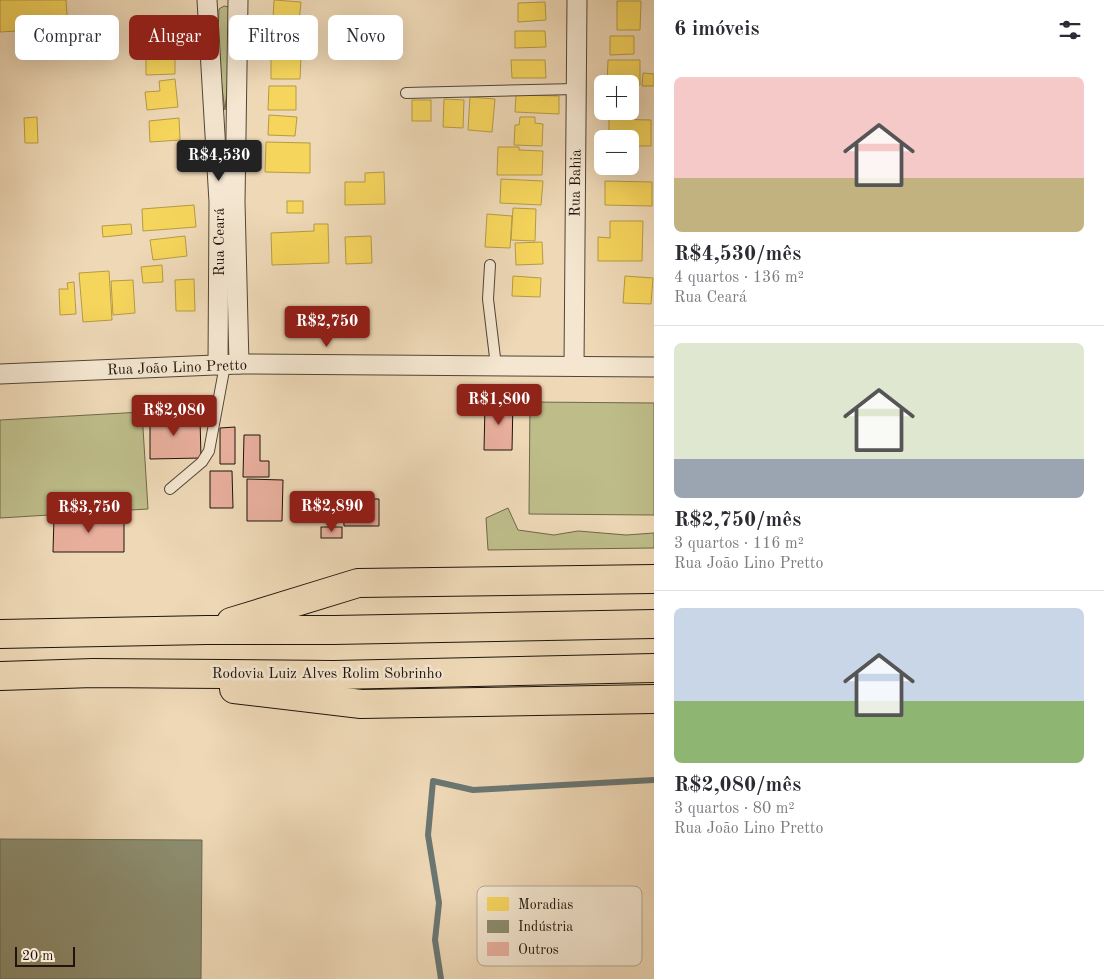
<!DOCTYPE html>
<html lang="pt">
<meta charset="utf-8">
<style>
:root{--surface:#fff;--page:#f2f2f3;--text:#2b2b33;--muted:#7c7c81;--line:#e1e1e2;--accent:#8f2418}
body{margin:0;font-family:"Old Standard TT",serif;background:var(--page);color:var(--text);height:100vh;display:flex;flex-direction:column;font-size:19px;white-space:nowrap}
*{box-sizing:border-box;margin:0}
p{font-size:16px;color:var(--muted)}
.icon{flex:none;width:28px;height:28px;fill:none;stroke:currentColor;stroke-width:2;stroke-linecap:round;stroke-linejoin:round}
.map{position:relative;flex:1;overflow:hidden}
.details{display:flex;flex-direction:column;background:var(--surface);width:450px}
.details>*{flex:none}
.guide{position:absolute;left:15px;top:15px;width:475px;height:45px;display:flex;gap:10px}
.buttons{position:absolute;left:594px;top:75px;display:grid;gap:10px}
.buttons a{display:grid;place-items:center;width:45px;height:45px;border-radius:8px;background:var(--surface);box-shadow:0 5px 20px #0002;font-size:25px}
.scale{position:absolute;left:15px;bottom:12px;width:60px;box-sizing:border-box;padding-left:5px;border:2px solid #1d140b;border-top:0;font-size:14px;line-height:18px;white-space:nowrap;color:#1d140b;-webkit-text-stroke:4px #f4e6d0;paint-order:stroke}
.price{position:absolute;translate:-50% -42px;padding:0 11px;border-radius:5px;background:var(--accent);color:#fff;font-size:16px;line-height:32px;filter:drop-shadow(0 1px 2px #0008)}
.price::after{content:'';position:absolute;left:50%;top:30px;width:15px;height:11px;margin-left:-8px;background:inherit;clip-path:polygon(0 0,100% 0,50% 100%)}
.price.active{background:#222;color:#fff}
ul{padding:0;list-style:none}
li{display:grid;align-content:center;gap:10px;height:265px;padding:0 20px}
li+li{border-top:1px solid var(--line)}
li span{display:grid;place-items:center;height:155px;border-radius:8px;color:#555}
li>.icon{margin-inline-start:auto}
span .icon{width:90px;height:90px;fill:#fffc;stroke-width:1}
li b{font-size:21px}
h2{display:flex;justify-content:space-between;align-items:center;height:60px;padding:0 20px;font-size:21px}
.pill{padding:0 18px;border-radius:8px;background:var(--surface);box-shadow:0 5px 20px #0002;font-size:18px;line-height:45px}
.pill.active{background:var(--accent);color:#fff}
main{display:flex;flex:1;min-height:0}
.map>svg:first-child{display:block}
.green{fill:#bebd8a;stroke:#6e684a}
.homes{fill:#f6d55c;stroke:#b59b44}
.industry{fill:#8c8c6e;stroke:#6b6850}
.lines{fill:none;stroke-linecap:round;stroke-linejoin:round}
.stream{stroke:#6a7673;stroke-width:6}
.building{fill:#e8af9d;stroke:#1d140b}
.lane-casing{stroke:#514536;stroke-width:12}
.street-casing{stroke:#514536;stroke-width:21}
.highway-casing{stroke:#1d140b;stroke-width:30}
.lane{stroke:#f4e6d0;stroke-width:10}
.street{stroke:#f4e6d0;stroke-width:19}
.highway{stroke:#eed8b6;stroke-width:28}
.labels{text-anchor:middle;stroke-width:5;stroke-linejoin:round;paint-order:stroke}
.street-label{font-size:15px;fill:#1d140b;stroke:#f4e6d0}
.key{fill:#f4e6d0;stroke:#b4a795;stroke-width:1}
.key-label{font-size:14px;fill:#1d140b}
</style>
<main>
<div class="map">
<svg width="654" height="979" viewBox="0 0 654 979">
<rect width="100%" height="100%" fill="#eed8b6"/>
<filter id="stains"><feTurbulence type="fractalNoise" baseFrequency=".004" numOctaves="4"/><feColorMatrix values="0 0 0 0 .2 0 0 0 0 .09 0 0 0 0 .02 0 0 0 .5 -.17"/></filter>
<radialGradient id="worn" r=".72"><stop offset=".6" stop-color="#630" stop-opacity="0"/><stop offset="1" stop-color="#630" stop-opacity=".3"/></radialGradient>
<g class="green">
<path d="M 224,6 L 229,7 L 230,59 L 225,110 C 220,77 217,43 219,9 Z"/>
<path d="M 530,402 L 654,403 L 654,515 L 529,514 Z"/>
<path d="M 142,412 L 148,509 L 0,518 L 0,420 Z"/>
<path d="M 508,508 L 518,530 L 554,535 L 578,531 L 626,535 L 654,533 L 654,548 L 488,550 L 486,518 Z"/>
</g>
<g class="homes">
<path d="M 0,0 L 66,0 L 68,28 L 0,32 Z"/>
<path d="M 274,0 L 301,2 L 299,22 L 273,19 Z"/>
<path d="M 617,1 L 641,1 L 640,30 L 617,30 Z"/>
<path d="M 545,2 L 546,20 L 518,22 L 518,3 Z"/>
<path d="M 271,24 L 288,25 L 288,31 L 298,31 L 297,51 L 270,50 Z"/>
<path d="M 178,26 L 180,51 L 151,53 L 149,28 Z"/>
<path d="M 515,31 L 545,31 L 546,47 L 515,48 Z"/>
<path d="M 610,36 L 634,36 L 634,54 L 610,55 Z"/>
<path d="M 175,56 L 175,74 L 146,75 L 146,57 Z"/>
<path d="M 271,56 L 301,56 L 300,79 L 271,79 Z"/>
<path d="M 511,60 L 545,60 L 546,78 L 512,78 Z"/>
<path d="M 608,60 L 640,60 L 640,85 L 607,84 Z"/>
<path d="M 643,73 L 654,74 L 654,86 L 642,86 Z"/>
<path d="M 175,79 L 178,107 L 147,110 L 145,92 L 160,91 L 159,81 Z"/>
<path d="M 269,86 L 296,86 L 296,110 L 268,110 Z"/>
<path d="M 516,95 L 559,96 L 559,114 L 515,112 Z"/>
<path d="M 470,97 L 495,99 L 492,132 L 468,130 Z"/>
<path d="M 444,99 L 464,100 L 463,128 L 443,127 Z"/>
<rect x="412" y="100" width="19" height="21"/>
<path d="M 269,115 L 297,117 L 295,136 L 268,135 Z"/>
<path d="M 37,117 L 38,143 L 25,143 L 24,118 Z"/>
<path d="M 520,117 L 535,117 L 535,123 L 543,124 L 542,146 L 514,145 L 515,125 L 519,125 Z"/>
<path d="M 179,118 L 180,140 L 150,142 L 149,121 Z"/>
<path d="M 609,119 L 651,120 L 651,146 L 630,146 L 630,139 L 609,139 Z"/>
<path d="M 266,142 L 310,143 L 310,173 L 265,172 Z"/>
<path d="M 498,147 L 519,147 L 519,150 L 543,151 L 542,175 L 497,175 Z"/>
<path d="M 384,172 L 385,204 L 345,205 L 345,182 L 365,182 L 365,173 Z"/>
<path d="M 501,179 L 543,181 L 541,205 L 500,203 Z"/>
<path d="M 605,181 L 652,182 L 652,206 L 605,205 Z"/>
<rect x="287" y="201" width="16" height="12"/>
<path d="M 194,205 L 196,227 L 143,231 L 142,209 Z"/>
<path d="M 513,208 L 536,209 L 535,241 L 511,240 Z"/>
<path d="M 487,214 L 512,216 L 510,248 L 485,247 Z"/>
<path d="M 610,221 L 643,221 L 642,261 L 598,261 L 598,237 L 610,238 Z"/>
<path d="M 131,224 L 132,234 L 103,237 L 102,226 Z"/>
<path d="M 314,224 L 328,224 L 329,263 L 272,265 L 271,233 L 314,231 Z"/>
<path d="M 185,236 L 187,256 L 153,260 L 150,240 Z"/>
<path d="M 371,236 L 372,263 L 346,264 L 345,237 Z"/>
<path d="M 542,242 L 543,264 L 516,265 L 515,243 Z"/>
<path d="M 162,265 L 163,282 L 143,283 L 141,267 Z"/>
<path d="M 109,271 L 112,320 L 83,322 L 79,273 Z"/>
<path d="M 513,276 L 541,278 L 540,297 L 512,296 Z"/>
<path d="M 625,276 L 653,278 L 651,304 L 623,303 Z"/>
<path d="M 194,279 L 195,311 L 176,311 L 175,280 Z"/>
<path d="M 133,280 L 135,313 L 113,315 L 111,281 Z"/>
<path d="M 74,282 L 76,314 L 60,315 L 59,289 L 68,289 L 67,283 Z"/>
</g>
<path class="industry" d="M 0,839 L 202,840 L 201,979 L 0,979 Z"/>
<g class="lines">
<path class="stream" d="M 441,979 L 435,940 L 439,903 L 428,835 L 433,781 L 473,790 L 654,780"/>
</g>
<g class="building">
<path d="M 500,399 L 513,400 L 512,450 L 484,450 L 485,405 L 500,405 Z"/>
<path d="M 150,410 L 163,410 L 163,419 L 200,418 L 201,458 L 150,459 Z"/>
<path d="M 235,427 L 235,464 L 220,464 L 220,428 Z"/>
<path d="M 244,435 L 260,435 L 260,461 L 269,461 L 269,477 L 243,477 Z"/>
<path d="M 210,471 L 232,471 L 233,508 L 210,508 Z"/>
<path d="M 247,479 L 283,480 L 282,521 L 247,521 Z"/>
<path d="M 343,499 L 379,499 L 379,526 L 344,526 Z"/>
<path d="M 124,516 L 124,552 L 53,552 L 54,517 Z"/>
<rect x="321" y="527" width="21" height="11"/>
</g>
<g class="lines">
<defs>
<g id="lane">
<path d="M 406,93 L 576,89"/>
<path d="M 490,265 L 488,299 L 496,366"/>
<path d="M 170,489 L 202,462 L 209,451 L 225,365"/>
</g>
<g id="street">
<path d="M 207,0 L 219,202 L 218,365"/>
<path d="M 238,0 L 235,202 L 239,364"/>
<path d="M 574,366 L 577,0"/>
<path d="M 0,374 L 239,364 L 654,367"/>
</g>
<g id="highway">
<path d="M 231,622 L 358,583 L 654,579"/>
<path d="M 0,634 L 207,630 L 333,630 L 654,624"/>
<path d="M 0,676 L 93,673 L 334,675 L 654,668"/>
<path d="M 234,689 L 361,704 L 654,699"/>
</g>
</defs>
<use href="#lane" class="lane-casing"/>
<use href="#street" class="street-casing"/>
<use href="#highway" class="highway-casing"/>
<use href="#lane" class="lane"/>
<use href="#street" class="street"/>
<use href="#highway" class="highway"/>
</g>
<g class="labels">
<g class="street-label">
<text transform="translate(575 183) rotate(-89)" y="5">Rua Bahia</text>
<text transform="translate(219 242) rotate(-90)" y="5">Rua Ceará</text>
<text transform="translate(177 367) rotate(-2)" y="5">Rua João Lino Pretto</text>
<text x="327" y="678">Rodovia Luiz Alves Rolim Sobrinho</text>
</g>
</g>
<rect x="477" y="886" width="165" height="80" rx="8" class="key"/>
<rect x="487" y="897" width="22" height="14" fill="#f6d55c"/>
<rect x="487" y="920" width="22" height="13" fill="#8c8c6e"/>
<rect x="487" y="942" width="22" height="14" fill="#e8af9d"/>
<g class="key-label">
<text x="518" y="909">Moradias</text>
<text x="518" y="931">Indústria</text>
<text x="518" y="954">Outros</text>
</g>
<rect width="100%" height="100%" filter="url(#stains)"/>
<rect width="100%" height="100%" fill="url(#worn)"/>
</svg>
<div class="buttons">
<a>+</a>
<a>−</a>
</div>
<div class="scale">20 m</div>
<b class="price active" style="left:219px;top:182px">R$4,530</b>
<b class="price" style="left:327px;top:348px">R$2,750</b>
<b class="price" style="left:499px;top:426px">R$1,800</b>
<b class="price" style="left:174px;top:437px">R$2,080</b>
<b class="price" style="left:332px;top:533px">R$2,890</b>
<b class="price" style="left:89px;top:534px">R$3,750</b>
<div class="guide">
<a class="pill">Comprar</a>
<a class="pill active">Alugar</a>
<a class="pill">Filtros</a>
<a class="pill">Novo</a>
</div>
</div>
<section class="details">
<h2>6 imóveis<svg class="icon" aria-label="filters" viewBox="0 0 24 24"><path d="M4 7h16M4 17h16"/><circle cx="9" cy="7" r="2"/><circle cx="15" cy="17" r="2"/></svg></h2>
<ul>
<li><span style="background:linear-gradient(#f6c9c9 65%,#c2b280 0)"><svg class="icon" aria-label="home" viewBox="0 0 24 24"><path d="M3 11l9-7 9 7M6 9v11h12V9"/></svg></span><div><b>R$4,530/mês</b><p>4 quartos · 136 m²</p><p>Rua Ceará</p></div></li>
<li><span style="background:linear-gradient(#dfe7d0 75%,#9aa5b1 0)"><svg class="icon" aria-label="home" viewBox="0 0 24 24"><path d="M3 11l9-7 9 7M6 9v11h12V9"/></svg></span><div><b>R$2,750/mês</b><p>3 quartos · 116 m²</p><p>Rua João Lino Pretto</p></div></li>
<li><span style="background:linear-gradient(#c9d6e8 60%,#8fb573 0)"><svg class="icon" aria-label="home" viewBox="0 0 24 24"><path d="M3 11l9-7 9 7M6 9v11h12V9"/></svg></span><div><b>R$2,080/mês</b><p>3 quartos · 80 m²</p><p>Rua João Lino Pretto</p></div></li>
</ul>
</section>
</main>
